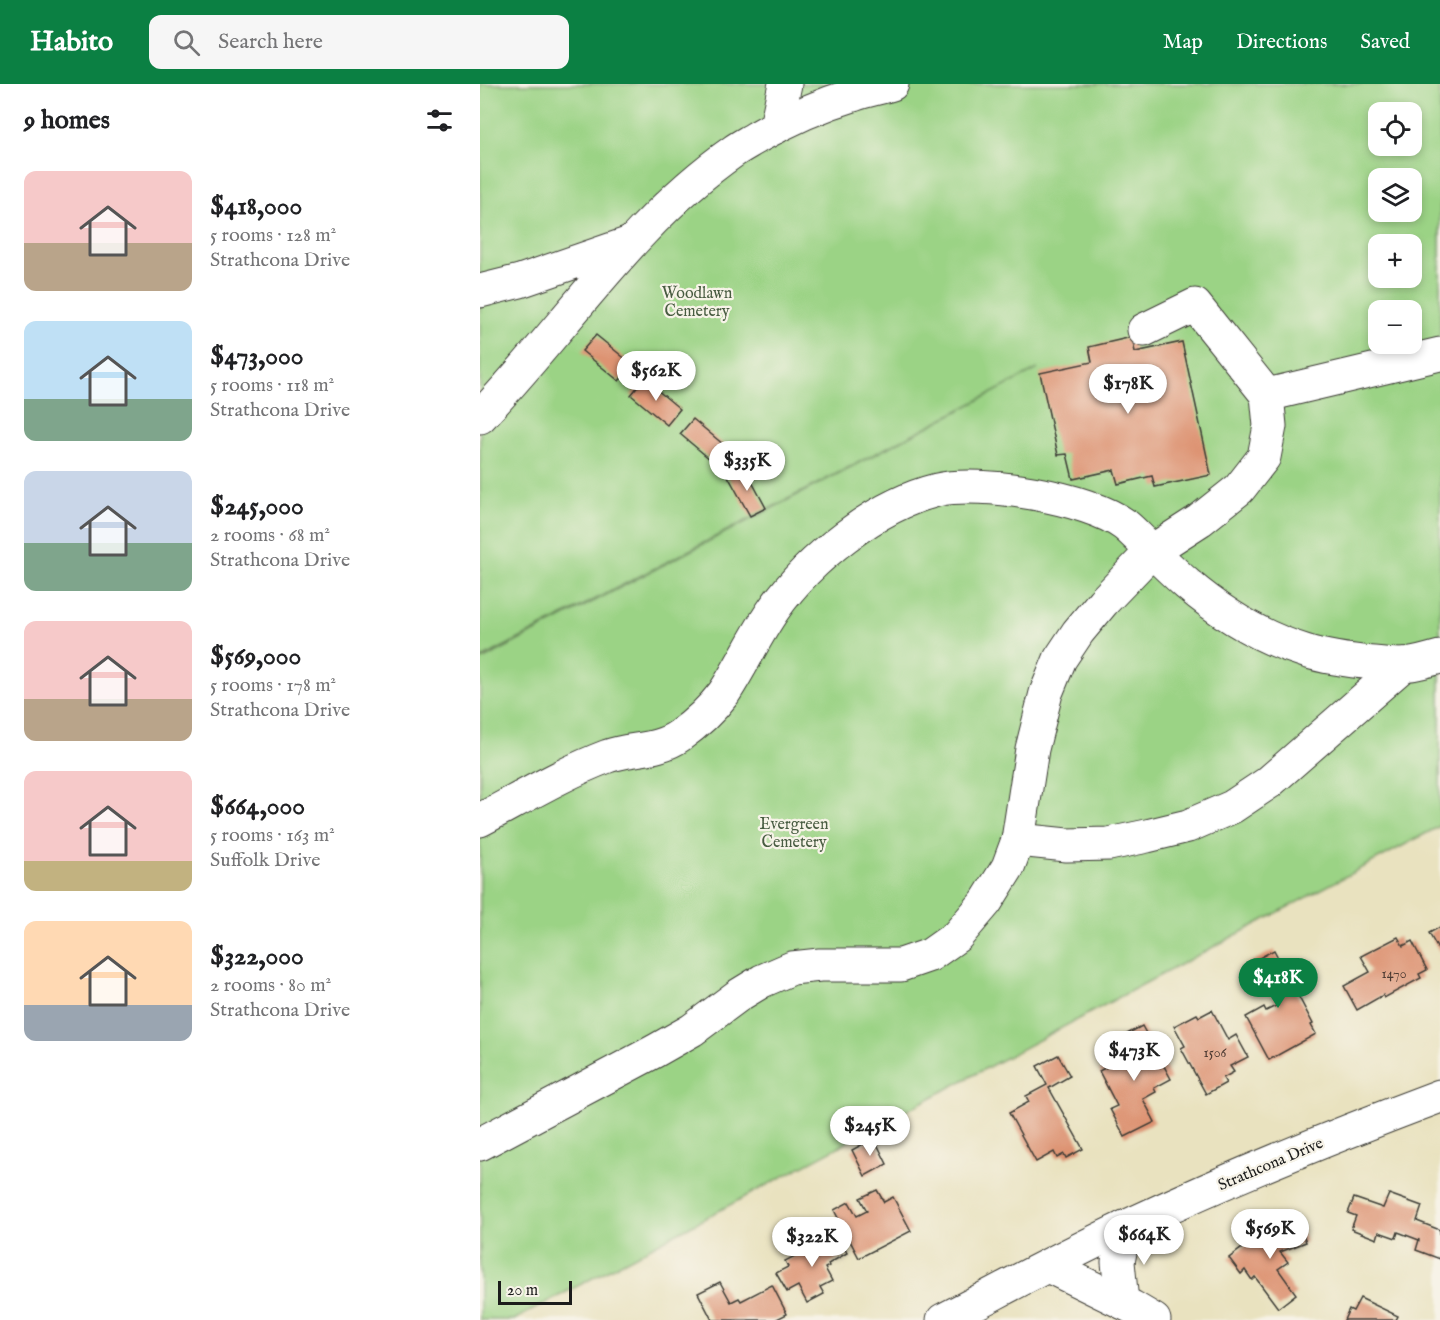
<!DOCTYPE html>
<meta charset="utf-8">
<style>
:root{--surface:#fff;--page:#f6f6f6;--text:#202124;--muted:#757577;--accent:#0b8043}
body{margin:0;font-family:"IM FELL English",serif;background:var(--page);color:var(--text);height:100vh;display:flex;flex-direction:column;font-size:22px;white-space:nowrap}
*{box-sizing:border-box;margin:0}
p{font-size:20px;color:var(--muted)}
.icon{flex:none;width:33px;height:33px;fill:none;stroke:currentColor;stroke-width:2;stroke-linecap:round;stroke-linejoin:round}
.map{position:relative;flex:1;overflow:hidden}
.drawer{display:flex;flex-direction:column;background:var(--surface);width:480px}
.drawer>*{flex:none}
.fabs{position:absolute;left:888px;top:18px;display:grid;gap:12px}
.fabs a{display:grid;place-items:center;width:54px;height:54px;border-radius:12px;background:var(--surface);box-shadow:0 3px 9px #0003;font-size:30px}
.scale{position:absolute;left:18px;bottom:15px;width:74px;box-sizing:border-box;padding-left:6px;border:3px solid #1c1c1c;border-top:0;font-size:16px;line-height:21px;white-space:nowrap;color:#1c1c1c;-webkit-text-stroke:4px #f7f3e8;paint-order:stroke}
.price{position:absolute;translate:-50% -51px;padding:0 14px;border-radius:21px;background:#fff;color:#222;font-size:20px;line-height:39px;filter:drop-shadow(0 2px 3px #0008)}
.price::after{content:'';position:absolute;left:50%;top:36px;width:18px;height:14px;margin-left:-9px;background:inherit;clip-path:polygon(0 0,100% 0,50% 100%)}
.price.on{background:var(--accent);color:#fff}
ul{padding:0;list-style:none}
li{display:flex;align-items:center;gap:18px;height:150px;padding:0 24px}
li span{display:grid;place-items:center;flex:none;width:168px;height:120px;border-radius:12px;color:#555}
li>.icon{margin-inline-start:auto}
span .icon{width:72px;height:72px;fill:#fffc;stroke-width:1}
li b{font-size:26px}
h2{display:flex;justify-content:space-between;align-items:center;height:72px;padding:0 24px;font-size:26px}
header{display:flex;align-items:center;gap:36px;box-sizing:border-box;height:84px;padding:0 30px;background:var(--accent);color:#fff}
header strong{font-size:28px}
nav{display:flex;gap:33px;margin-inline-start:auto;font-size:21px}
.search{width:420px;height:54px;background:var(--page);display:flex;align-items:center;gap:15px;box-sizing:border-box;padding:0 21px;border-radius:12px;color:var(--muted);font-size:22px}
main{display:flex;flex:1;min-height:0}
.map>svg:first-child{display:block}
.green{fill:#9bd385;stroke:#5c7850;stroke-width:1.5;fill-rule:evenodd}
.building{fill:#dd9372}
.lines{fill:none;stroke-linecap:round;stroke-linejoin:round}
.minor-casing{stroke:#3b3a34;stroke-width:35}
.minor{stroke:#fff;stroke-width:33}
.labels{text-anchor:middle;stroke-width:4.5;stroke-linejoin:round;paint-order:stroke}
.number-label{font-size:14px;fill:#4c3a32}
.park-label{font-size:16px;fill:#485c41;stroke:#f7f3e8}
.street-label{font-size:16px;fill:#1c1c1c;stroke:#f7f3e8}
</style>
<header>
<strong>Habito</strong>
<div class="search"><svg class="icon" aria-label="search" viewBox="0 0 24 24"><circle cx="10" cy="10" r="6"/><path d="M15 15l6 6"/></svg>Search here</div>
<nav><a>Map</a><a>Directions</a><a>Saved</a></nav>
</header>
<main>
<section class="drawer">
<h2>9 homes<svg class="icon" aria-label="filters" viewBox="0 0 24 24"><path d="M4 7h16M4 17h16"/><circle cx="9" cy="7" r="2"/><circle cx="15" cy="17" r="2"/></svg></h2>
<ul>
<li><span style="background:linear-gradient(#f6c9c9 60%,#b9a48a 0)"><svg class="icon" aria-label="home" viewBox="0 0 24 24"><path d="M3 11l9-7 9 7M6 9v11h12V9"/></svg></span><div><b>$418,000</b><p>5 rooms · 128 m²</p><p>Strathcona Drive</p></div></li>
<li><span style="background:linear-gradient(#bfe0f5 65%,#7fa58c 0)"><svg class="icon" aria-label="home" viewBox="0 0 24 24"><path d="M3 11l9-7 9 7M6 9v11h12V9"/></svg></span><div><b>$473,000</b><p>5 rooms · 118 m²</p><p>Strathcona Drive</p></div></li>
<li><span style="background:linear-gradient(#c9d6e8 60%,#7fa58c 0)"><svg class="icon" aria-label="home" viewBox="0 0 24 24"><path d="M3 11l9-7 9 7M6 9v11h12V9"/></svg></span><div><b>$245,000</b><p>2 rooms · 68 m²</p><p>Strathcona Drive</p></div></li>
<li><span style="background:linear-gradient(#f6c9c9 65%,#b9a48a 0)"><svg class="icon" aria-label="home" viewBox="0 0 24 24"><path d="M3 11l9-7 9 7M6 9v11h12V9"/></svg></span><div><b>$569,000</b><p>5 rooms · 178 m²</p><p>Strathcona Drive</p></div></li>
<li><span style="background:linear-gradient(#f6c9c9 75%,#c2b280 0)"><svg class="icon" aria-label="home" viewBox="0 0 24 24"><path d="M3 11l9-7 9 7M6 9v11h12V9"/></svg></span><div><b>$664,000</b><p>5 rooms · 163 m²</p><p>Suffolk Drive</p></div></li>
<li><span style="background:linear-gradient(#ffd9b3 70%,#9aa5b1 0)"><svg class="icon" aria-label="home" viewBox="0 0 24 24"><path d="M3 11l9-7 9 7M6 9v11h12V9"/></svg></span><div><b>$322,000</b><p>2 rooms · 80 m²</p><p>Strathcona Drive</p></div></li>
</ul>
</section>
<div class="map">
<svg width="960" height="1236" viewBox="0 0 960 1236">
<rect width="100%" height="100%" fill="#f7f3e8"/>
<filter id="ink" filterUnits="userSpaceOnUse"><feTurbulence type="fractalNoise" baseFrequency=".0167" numOctaves="2"/><feDisplacementMap in="SourceGraphic" scale="12" xChannelSelector="R" yChannelSelector="G"/><feConvolveMatrix kernelMatrix="1 2 1 2 8 2 1 2 1" color-interpolation-filters="sRGB"/></filter>
<filter id="wash" filterUnits="userSpaceOnUse"><feTurbulence type="fractalNoise" baseFrequency=".008" numOctaves="4" result="noise"/><feDisplacementMap in="SourceGraphic" scale="24" xChannelSelector="R" yChannelSelector="G"/><feGaussianBlur stdDeviation="1.35" result="paint"/><feColorMatrix in="noise" values="0 0 0 0 0 0 0 0 0 0 0 0 0 0 0 0 0 1.4 0 .05"/><feComposite in="paint" operator="in"/></filter>
<g filter="url(#wash)">
<rect width="100%" height="100%" fill="#e9e2bf"/>
<path class="green" d="M 0,0 L 960,0 L 960,742 L 34,1236 L 0,1236 L 0,577 L 558,285 L 0,575 ZM 898,28 L 932,28 L 932,62 L 898,62 ZM 898,94 L 932,94 L 932,128 L 898,128 ZM 898,160 L 932,160 L 932,194 L 898,194 ZM 898,226 L 932,226 L 932,260 L 898,260 Z"/>
<g id="blocks">
<g class="building">
<path d="M 116,251 L 153,281 L 139,297 L 102,267 Z"/>
<path d="M 652,253 L 655,268 L 702,258 L 731,391 L 675,403 L 672,392 L 638,400 L 634,386 L 593,395 L 587,370 L 578,371 L 560,289 L 612,278 L 609,263 Z"/>
<path d="M 164,295 L 200,325 L 187,341 L 151,311 Z"/>
<path d="M 213,335 L 250,366 L 237,381 L 200,350 Z"/>
<path d="M 264,383 L 286,424 L 270,432 L 248,392 Z"/>
<path d="M 960,843 L 960,869 L 949,849 Z"/>
<path d="M 918,853 L 923,862 L 932,857 L 947,886 L 939,890 L 941,894 L 904,914 L 903,911 L 877,926 L 864,902 L 890,888 L 881,872 Z"/>
<path d="M 794,866 L 833,940 L 831,941 L 836,950 L 789,976 L 766,933 L 784,923 L 786,927 L 798,921 L 787,900 L 777,906 L 764,882 Z"/>
<path d="M 732,926 L 748,956 L 756,951 L 768,973 L 750,982 L 754,988 L 743,994 L 746,999 L 726,1010 L 701,964 L 705,962 L 694,942 L 717,930 L 719,933 Z"/>
<path d="M 662,942 L 691,995 L 674,1004 L 676,1008 L 663,1015 L 675,1038 L 645,1053 L 630,1025 L 637,1022 L 619,987 L 638,977 L 635,971 L 649,964 L 643,952 Z"/>
<path d="M 578,971 L 590,992 L 569,1004 L 603,1065 L 586,1074 L 584,1070 L 577,1074 L 574,1068 L 556,1078 L 529,1029 L 549,1018 L 546,1012 L 567,1001 L 557,982 Z"/>
<path d="M 394,1054 L 407,1080 L 385,1092 L 372,1066 Z"/>
<path d="M 397,1106 L 404,1118 L 413,1113 L 431,1147 L 379,1174 L 354,1126 L 369,1118 L 377,1132 L 387,1127 L 380,1114 Z"/>
<path d="M 909,1110 L 942,1122 L 937,1137 L 960,1146 L 960,1175 L 936,1166 L 939,1156 L 918,1148 L 916,1154 L 899,1148 L 897,1155 L 871,1145 L 876,1132 L 868,1129 L 874,1114 L 903,1124 Z"/>
<path d="M 818,1136 L 826,1158 L 800,1168 L 808,1178 L 798,1185 L 816,1210 L 798,1224 L 775,1193 L 772,1196 L 765,1186 L 761,1190 L 749,1174 L 785,1147 Z"/>
<path d="M 357,1150 L 367,1169 L 348,1180 L 349,1182 L 345,1184 L 352,1197 L 340,1203 L 344,1210 L 327,1219 L 318,1202 L 307,1208 L 296,1189 L 308,1183 L 305,1177 Z"/>
<path d="M 240,1198 L 251,1218 L 259,1214 L 261,1217 L 292,1201 L 307,1230 L 295,1236 L 232,1236 L 218,1209 Z"/>
<path d="M 880,1214 L 918,1232 L 916,1236 L 864,1236 L 869,1225 L 873,1227 Z"/>
</g>
</g>
</g>
<g filter="url(#ink)">
<use href="#blocks" fill-opacity="0" stroke="#3b3a34" stroke-width="1.5"/>
<g class="lines">
<defs>
<g id="minor">
<path d="M 296,43 L 305,0"/>
<path d="M 0,207 L 40,197 L 150,159"/>
<path d="M 787,311 L 960,270"/>
<path d="M 0,333 C 85,245 152,138 254,67 C 261,62 269,58 277,53 C 307,36 340,21 373,11 C 386,6 399,4 412,0"/>
<path d="M 0,736 C 42,714 83,689 128,672 C 151,664 178,667 199,652 C 216,640 231,626 244,609 C 262,582 275,552 294,525 C 329,475 396,421 457,406 C 501,396 608,413 645,441 C 650,445 656,451 661,456 C 676,471 691,486 707,500 C 741,529 782,554 825,567 C 847,574 870,577 893,579 C 902,580 912,581 921,581 C 934,581 948,576 960,573"/>
<path d="M 538,756 L 587,761 L 629,760 L 667,752 L 708,742 L 752,723 L 788,699 L 923,581"/>
<path d="M 0,1060 L 175,967 L 212,946 L 259,911 L 282,897 L 312,884 L 340,881 L 421,881 L 450,871 L 477,852 L 506,818 L 528,783 L 538,756 L 552,665 L 566,609 L 580,575 L 598,548 L 623,518 L 672,467 L 720,436 L 759,405 L 784,373 L 790,342 L 787,311 L 715,221 L 664,246"/>
<path d="M 568,1182 L 652,1223 L 674,1236"/>
<path d="M 642,1218 L 638,1178 L 645,1143"/>
<path d="M 463,1236 C 527,1203 589,1169 654,1139 C 754,1092 856,1051 960,1012"/>
</g>
</defs>
<use href="#minor" class="minor-casing"/>
<use href="#minor" class="minor"/>
</g>
</g>
<g class="labels">
<g class="number-label">
<text x="914" y="894">1470</text>
<text x="735" y="973">1506</text>
</g>
<g class="park-label">
<text x="217" y="214">Woodlawn<tspan x="217" dy="18">Cemetery</tspan></text>
<text x="314" y="745">Evergreen<tspan x="314" dy="18">Cemetery</tspan></text>
</g>
<g class="street-label">
<text transform="translate(790 1079) rotate(-23)" y="6">Strathcona Drive</text>
</g>
</g>
</svg>
<div class="fabs">
<a><svg class="icon" aria-label="locate" viewBox="0 0 24 24"><circle cx="12" cy="12" r="6"/><path d="M12 2v4M12 18v4M2 12h4M18 12h4"/></svg></a>
<a><svg class="icon" aria-label="layers" viewBox="0 0 24 24"><path d="M12 4l9 5-9 5-9-5zM3 14l9 5 9-5"/></svg></a>
<a>+</a>
<a>−</a>
</div>
<div class="scale">20 m</div>
<b class="price" style="left:176px;top:318px">$562K</b>
<b class="price" style="left:648px;top:331px">$178K</b>
<b class="price" style="left:267px;top:408px">$335K</b>
<b class="price on" style="left:798px;top:925px">$418K</b>
<b class="price" style="left:654px;top:998px">$473K</b>
<b class="price" style="left:390px;top:1073px">$245K</b>
<b class="price" style="left:790px;top:1176px">$569K</b>
<b class="price" style="left:664px;top:1182px">$664K</b>
<b class="price" style="left:332px;top:1184px">$322K</b>
</div>
</main>
